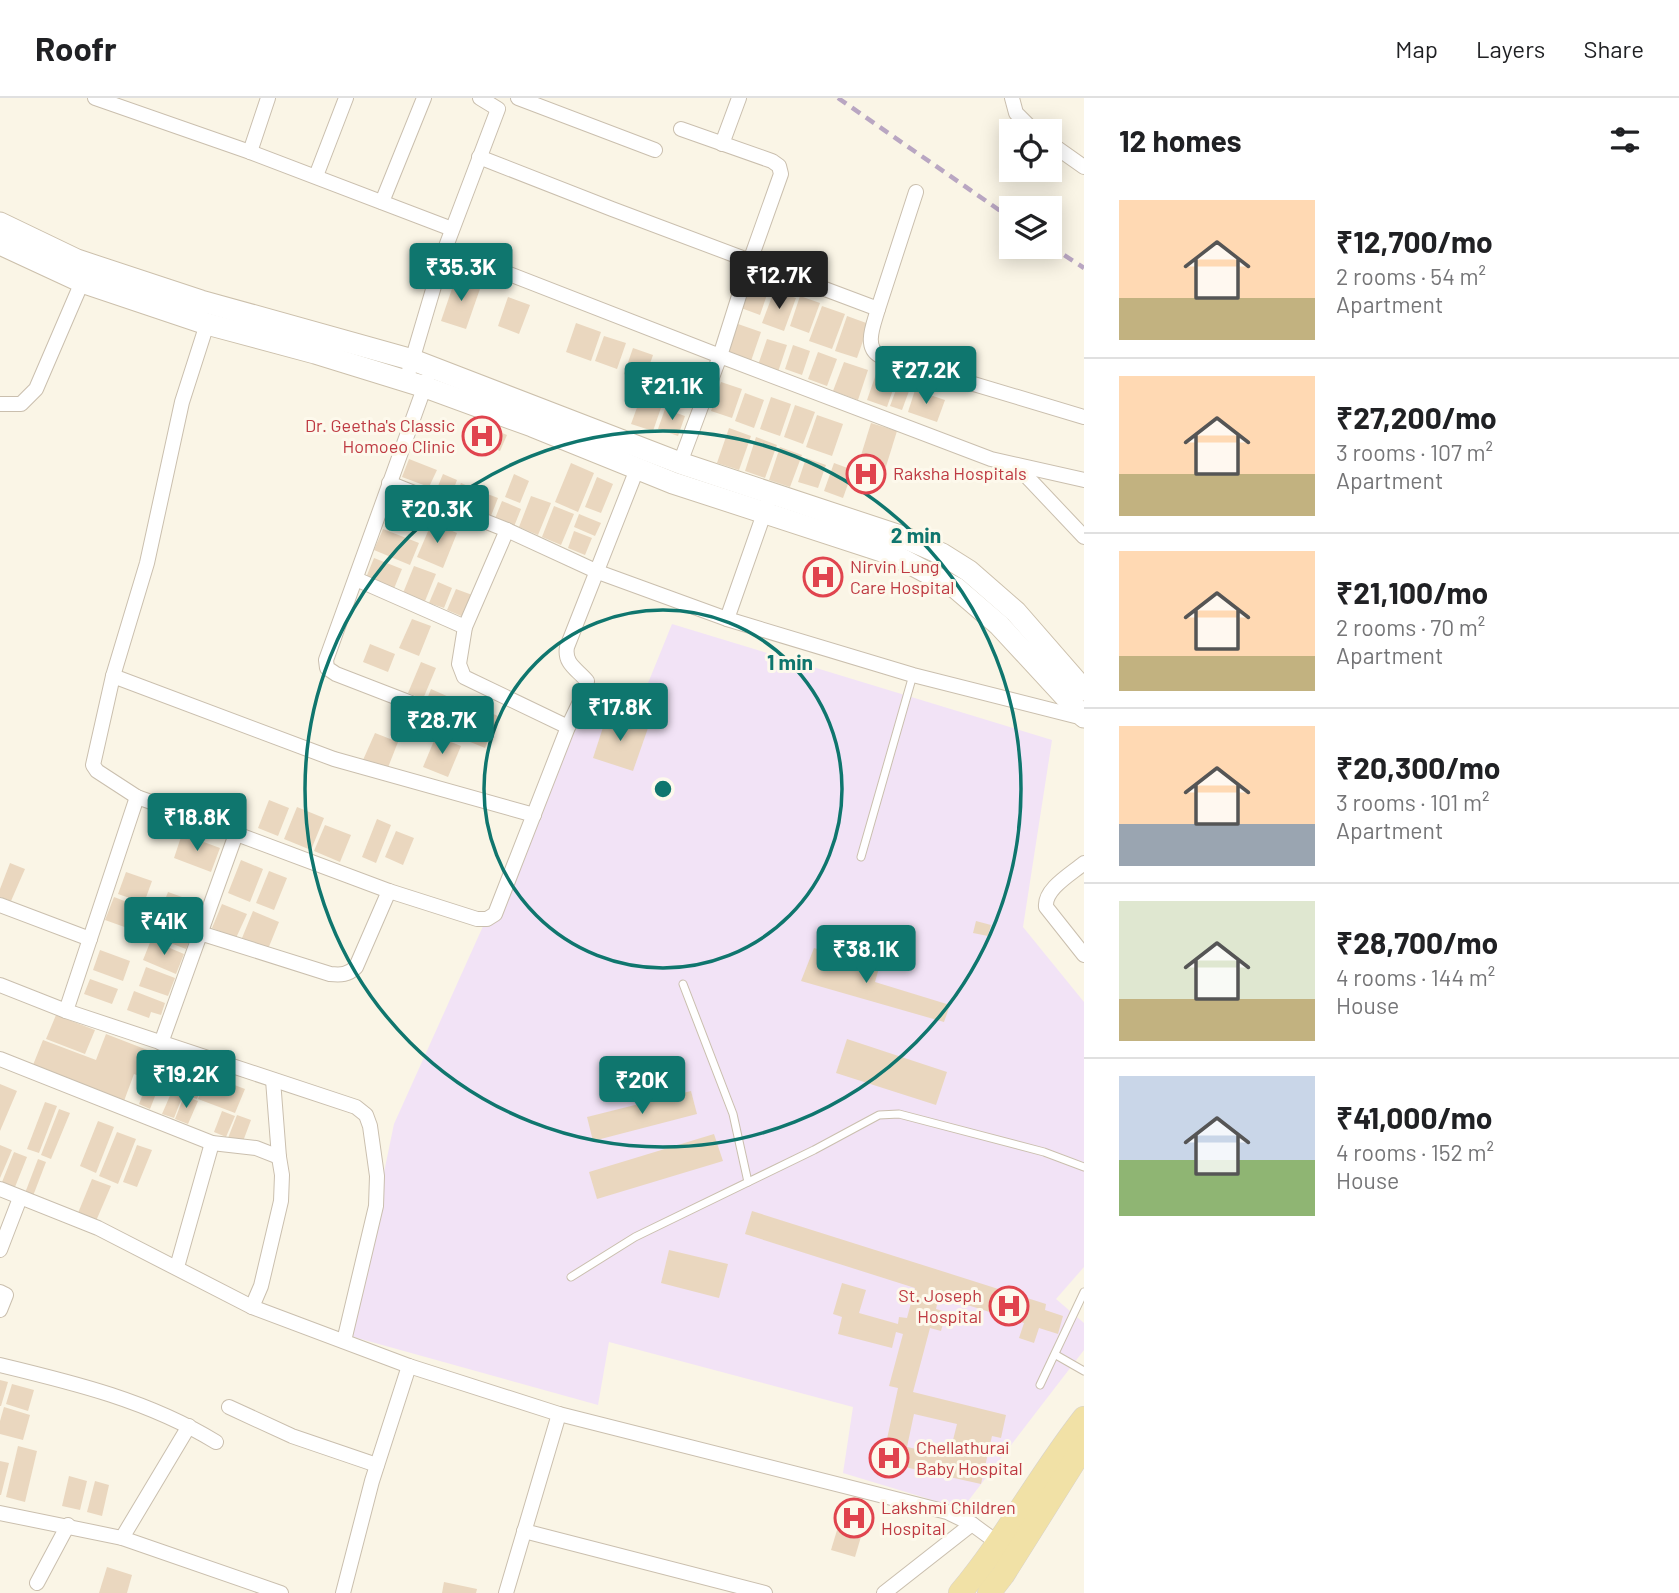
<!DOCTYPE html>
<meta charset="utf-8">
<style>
:root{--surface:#fff;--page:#f6f6f6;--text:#202124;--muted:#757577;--line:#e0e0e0;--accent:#0f766e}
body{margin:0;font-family:Barlow,sans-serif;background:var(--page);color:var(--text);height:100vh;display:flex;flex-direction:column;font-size:26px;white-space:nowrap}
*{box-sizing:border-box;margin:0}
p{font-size:23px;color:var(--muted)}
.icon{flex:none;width:38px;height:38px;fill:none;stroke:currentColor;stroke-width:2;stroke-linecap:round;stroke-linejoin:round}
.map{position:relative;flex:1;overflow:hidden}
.panel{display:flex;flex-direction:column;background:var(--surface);width:595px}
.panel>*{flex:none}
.buttons{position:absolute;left:999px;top:21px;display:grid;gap:14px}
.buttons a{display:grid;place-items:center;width:63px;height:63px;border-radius:0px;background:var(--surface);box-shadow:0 4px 18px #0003;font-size:35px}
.price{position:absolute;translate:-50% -60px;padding:0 16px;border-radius:7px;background:var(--accent);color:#fff;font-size:23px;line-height:46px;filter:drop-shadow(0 2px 4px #0008)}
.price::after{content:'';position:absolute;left:50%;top:42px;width:21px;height:16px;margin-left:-10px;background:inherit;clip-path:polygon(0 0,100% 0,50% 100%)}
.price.current{background:#222;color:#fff}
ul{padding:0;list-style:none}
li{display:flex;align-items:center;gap:21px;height:175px;padding:0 35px}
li+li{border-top:2px solid var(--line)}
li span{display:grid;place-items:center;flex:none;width:196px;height:140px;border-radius:0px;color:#555}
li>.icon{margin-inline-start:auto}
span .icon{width:84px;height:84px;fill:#fffc;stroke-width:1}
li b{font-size:30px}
h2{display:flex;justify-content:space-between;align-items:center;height:84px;padding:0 35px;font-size:30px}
header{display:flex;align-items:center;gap:42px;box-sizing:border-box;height:98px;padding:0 35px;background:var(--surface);border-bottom:2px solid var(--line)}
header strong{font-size:33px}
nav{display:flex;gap:38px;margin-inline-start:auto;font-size:24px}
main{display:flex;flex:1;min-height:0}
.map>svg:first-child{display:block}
.education{fill:#f2e3f6}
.building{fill:#ead7bf;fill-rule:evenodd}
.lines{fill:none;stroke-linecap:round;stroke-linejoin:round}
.service-casing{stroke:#cabfae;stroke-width:9}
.minor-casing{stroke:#cabfae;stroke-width:16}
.secondary-casing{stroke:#ccc0ac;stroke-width:23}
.primary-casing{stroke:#d7d2cd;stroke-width:24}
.service{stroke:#fff;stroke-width:7}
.minor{stroke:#fff;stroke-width:14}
.secondary{stroke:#fff;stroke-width:21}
.primary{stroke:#f1e1a6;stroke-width:23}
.rail{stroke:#b9a6c2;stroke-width:4.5;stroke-dasharray:10 7;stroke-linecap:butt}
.ring{fill:none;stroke:#0f766e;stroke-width:3.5}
.labels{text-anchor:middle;stroke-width:6;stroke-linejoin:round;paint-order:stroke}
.health-label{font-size:18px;fill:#be3a42;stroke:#fdf9ec;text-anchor:start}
.centre{fill:#0f766e;stroke:#fdf9ec;stroke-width:3.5}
.ring-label{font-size:21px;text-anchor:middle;font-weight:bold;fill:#0f766e;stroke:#fdf9ec;stroke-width:6;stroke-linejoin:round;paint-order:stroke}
</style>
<header>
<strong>Roofr</strong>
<nav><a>Map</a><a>Layers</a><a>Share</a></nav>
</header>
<main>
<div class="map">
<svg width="1084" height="1495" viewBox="0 0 1084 1495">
<rect width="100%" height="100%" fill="#faf5e6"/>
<path class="education" d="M 672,526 L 1052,642 L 1023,829 L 1084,904 L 1084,1169 L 1056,1201 L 1084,1225 L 1084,1252 L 962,1411 L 843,1375 L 853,1309 L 609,1244 L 598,1307 L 350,1238 L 394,1026 L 592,586 L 642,600 Z"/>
<g class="building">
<path d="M 456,179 L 481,188 L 466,231 L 441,223 Z"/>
<path d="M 751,181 L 770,188 L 760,217 L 741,210 Z"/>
<path d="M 774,193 L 796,200 L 784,233 L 762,225 Z"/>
<path d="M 800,198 L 820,205 L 809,235 L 790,228 Z"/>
<path d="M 508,199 L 530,207 L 519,236 L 498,228 Z"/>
<path d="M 822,208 L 845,216 L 832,251 L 809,243 Z"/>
<path d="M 847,218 L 869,226 L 857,260 L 835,253 Z"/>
<path d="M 576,225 L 601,234 L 591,263 L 566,254 Z"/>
<path d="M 738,226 L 761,234 L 751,263 L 727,255 Z"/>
<path d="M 604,238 L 626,245 L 617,271 L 595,263 Z"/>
<path d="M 767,241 L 787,247 L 778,274 L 758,267 Z"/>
<path d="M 793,247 L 810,253 L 802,277 L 785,271 Z"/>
<path d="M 633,250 L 653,257 L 644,283 L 624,276 Z"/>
<path d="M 818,254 L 837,261 L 827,288 L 808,281 Z"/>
<path d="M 844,264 L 868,272 L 858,302 L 833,293 Z"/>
<path d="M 680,267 L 704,275 L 700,287 L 676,279 Z"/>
<path d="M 876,276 L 896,283 L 887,309 L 867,302 Z"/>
<path d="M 900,281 L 912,285 L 902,312 L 890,308 Z"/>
<path d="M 674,283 L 698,291 L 692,308 L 668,300 Z"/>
<path d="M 721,284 L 742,291 L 732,320 L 711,313 Z"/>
<path d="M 915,292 L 945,302 L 937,324 L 908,314 Z"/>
<path d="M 643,293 L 664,301 L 653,333 L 631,326 Z"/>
<path d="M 745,295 L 764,302 L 754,330 L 735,323 Z"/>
<path d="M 771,299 L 791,306 L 780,338 L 760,331 Z"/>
<path d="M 795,307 L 815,314 L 803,346 L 784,339 Z"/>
<path d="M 665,311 L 685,318 L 678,338 L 658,331 Z"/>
<path d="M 817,317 L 843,326 L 832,358 L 806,349 Z"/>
<path d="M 871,325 L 897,333 L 879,391 L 853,383 Z"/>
<path d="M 483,327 L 507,337 L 500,353 L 467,340 Z"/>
<path d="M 729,330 L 751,338 L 739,372 L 717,365 Z"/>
<path d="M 756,339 L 777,347 L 765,380 L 745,373 Z"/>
<path d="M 780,349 L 802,357 L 790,389 L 769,382 Z"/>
<path d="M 806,360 L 826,367 L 818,390 L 798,384 Z"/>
<path d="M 409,361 L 437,372 L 429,389 L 402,379 Z"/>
<path d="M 571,365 L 594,375 L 578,414 L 555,404 Z"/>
<path d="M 834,365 L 853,372 L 843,400 L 824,393 Z"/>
<path d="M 443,376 L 457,382 L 448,406 L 433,400 Z"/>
<path d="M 514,376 L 529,383 L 520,405 L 505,399 Z"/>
<path d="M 597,379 L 613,386 L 601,415 L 585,409 Z"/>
<path d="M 461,385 L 475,391 L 466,413 L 452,407 Z"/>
<path d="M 477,392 L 498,400 L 489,423 L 468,414 Z"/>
<path d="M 531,398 L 551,405 L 538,437 L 519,429 Z"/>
<path d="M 502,403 L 521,411 L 513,431 L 494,423 Z"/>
<path d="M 554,408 L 574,416 L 561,447 L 542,439 Z"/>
<path d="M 579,416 L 601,425 L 595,438 L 574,429 Z"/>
<path d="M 432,424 L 457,435 L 443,470 L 417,459 Z"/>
<path d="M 383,431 L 419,445 L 410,467 L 374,452 Z"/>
<path d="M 574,433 L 592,440 L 585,457 L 568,450 Z"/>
<path d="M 374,460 L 402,471 L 393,493 L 365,482 Z"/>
<path d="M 817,467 L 837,473 L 829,499 L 809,493 Z"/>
<path d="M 414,468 L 436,476 L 425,503 L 403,495 Z"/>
<path d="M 438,484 L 452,490 L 444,510 L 429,505 Z"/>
<path d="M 456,491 L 475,498 L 466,520 L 447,512 Z"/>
<path d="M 412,521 L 431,528 L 419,558 L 399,550 Z"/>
<path d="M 370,546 L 395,556 L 388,574 L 363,564 Z"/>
<path d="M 421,564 L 436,570 L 423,601 L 408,595 Z"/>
<path d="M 431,591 L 449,599 L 437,628 L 419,621 Z"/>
<path d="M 455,601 L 473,609 L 461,640 L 442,633 Z"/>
<path d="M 477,609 L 498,618 L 485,650 L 463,641 Z"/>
<path d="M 607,617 L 648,630 L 633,673 L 593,660 Z"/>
<path d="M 375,635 L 398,644 L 387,672 L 363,662 Z"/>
<path d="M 436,638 L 461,648 L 448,679 L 423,669 Z"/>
<path d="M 269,702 L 289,710 L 278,738 L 258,730 Z"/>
<path d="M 297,709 L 324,720 L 311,752 L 284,741 Z"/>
<path d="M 377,721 L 391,727 L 376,765 L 362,759 Z"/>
<path d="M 325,727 L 351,737 L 340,764 L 314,753 Z"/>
<path d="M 396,733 L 414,740 L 403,767 L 385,759 Z"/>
<path d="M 182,736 L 220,750 L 211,774 L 174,760 Z"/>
<path d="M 241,762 L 263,771 L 250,804 L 228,795 Z"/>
<path d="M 10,765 L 25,771 L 11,803 L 0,799 L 0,791 Z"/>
<path d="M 269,773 L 287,780 L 274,812 L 256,805 Z"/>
<path d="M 126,774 L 152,783 L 144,805 L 118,796 Z"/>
<path d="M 168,794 L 199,805 L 191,824 L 161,812 Z"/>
<path d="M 114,799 L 153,814 L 144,836 L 105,822 Z"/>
<path d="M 222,806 L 247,816 L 236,840 L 212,830 Z"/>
<path d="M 253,813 L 279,824 L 268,851 L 242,840 Z"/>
<path d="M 160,817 L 194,830 L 186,851 L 152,838 Z"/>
<path d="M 976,823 L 991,827 L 988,838 L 973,835 Z"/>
<path d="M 151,842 L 184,856 L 176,876 L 143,862 Z"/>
<path d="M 814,850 L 879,870 L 875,884 L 950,907 L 944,924 L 801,883 Z"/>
<path d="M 100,852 L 130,863 L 123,883 L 93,872 Z"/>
<path d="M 146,869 L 175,880 L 168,898 L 139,888 Z"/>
<path d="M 90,881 L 118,891 L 112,906 L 84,896 Z"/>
<path d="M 134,893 L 165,905 L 161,917 L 151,914 L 149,920 L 127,912 Z"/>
<path d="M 56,917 L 95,932 L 85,956 L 46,941 Z"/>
<path d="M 106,936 L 207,975 L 197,1001 L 134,976 L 124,1003 L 33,967 L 43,942 L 96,962 Z"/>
<path d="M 847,941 L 947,974 L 936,1007 L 836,975 Z"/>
<path d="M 208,977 L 245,991 L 235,1015 L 198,1001 Z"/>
<path d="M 148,983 L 159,988 L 150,1011 L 139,1006 Z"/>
<path d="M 0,986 L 17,993 L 0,1033 Z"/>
<path d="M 172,993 L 183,997 L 174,1020 L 162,1016 Z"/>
<path d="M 691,993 L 697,1016 L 593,1043 L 587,1019 Z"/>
<path d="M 184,998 L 198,1003 L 188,1026 L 175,1021 Z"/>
<path d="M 45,1004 L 57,1008 L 39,1055 L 27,1051 Z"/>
<path d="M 59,1011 L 70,1015 L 51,1061 L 41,1057 Z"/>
<path d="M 222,1013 L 235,1018 L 226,1039 L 214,1034 Z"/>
<path d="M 237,1017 L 251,1022 L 242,1046 L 228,1040 Z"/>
<path d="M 98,1023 L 114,1029 L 96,1075 L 80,1068 Z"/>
<path d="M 117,1034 L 136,1041 L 118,1086 L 99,1078 Z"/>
<path d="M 714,1036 L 723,1063 L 597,1101 L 589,1074 Z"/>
<path d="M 0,1047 L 12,1052 L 0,1080 Z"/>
<path d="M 137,1047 L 152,1052 L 137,1089 L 123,1084 Z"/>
<path d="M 14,1054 L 27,1059 L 15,1089 L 2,1084 Z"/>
<path d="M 38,1061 L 46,1064 L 33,1098 L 25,1095 Z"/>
<path d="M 92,1081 L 111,1088 L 96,1123 L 78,1115 Z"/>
<path d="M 752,1113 L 1046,1206 L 1045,1212 L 1063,1218 L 1058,1236 L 1039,1230 L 1034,1245 L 1019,1240 L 1024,1225 L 939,1198 L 936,1211 L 946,1214 L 941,1233 L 930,1230 L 913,1294 L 1006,1317 L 1001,1340 L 992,1338 L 981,1386 L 882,1364 L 898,1290 L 889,1288 L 903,1236 L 896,1234 L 892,1250 L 838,1236 L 842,1219 L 833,1216 L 842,1185 L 866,1192 L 859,1215 L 898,1226 L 899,1219 L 907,1220 L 915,1190 L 745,1136 ZM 914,1316 L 957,1326 L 949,1358 L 907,1349 Z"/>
<path d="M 669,1152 L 728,1166 L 719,1200 L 661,1185 Z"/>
<path d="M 0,1282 L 8,1284 L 1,1308 L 0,1308 Z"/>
<path d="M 12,1286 L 34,1292 L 28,1313 L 6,1306 Z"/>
<path d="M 4,1309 L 30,1317 L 23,1342 L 0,1336 L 0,1323 Z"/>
<path d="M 18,1348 L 37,1353 L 25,1404 L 6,1399 Z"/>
<path d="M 0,1363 L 9,1365 L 1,1397 L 0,1397 Z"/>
<path d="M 69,1378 L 87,1383 L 80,1412 L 62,1408 Z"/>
<path d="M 95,1383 L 109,1387 L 102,1418 L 87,1414 Z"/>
<path d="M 844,1409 L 868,1415 L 855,1459 L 831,1452 Z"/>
<path d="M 107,1469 L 132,1477 L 127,1495 L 99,1495 Z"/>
<path d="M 444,1484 L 477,1491 L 476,1495 L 442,1495 Z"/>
</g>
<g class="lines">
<defs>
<g id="service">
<path d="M 861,759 L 913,577"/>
<path d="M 683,886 L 733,1016 L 748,1084"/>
<path d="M 571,1179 L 635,1139 L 814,1052 L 879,1017 L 899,1016 L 1044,1054 L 1084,1069"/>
<path d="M 1056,1257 L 1084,1273"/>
<path d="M 1040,1287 L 1084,1194"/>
</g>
<g id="minor">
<path d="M 95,0 L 250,54 L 452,131"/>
<path d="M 518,0 L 655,52"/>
<path d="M 1012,0 L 1016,15 L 1034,33"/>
<path d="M 1050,45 L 1084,69"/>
<path d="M 722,46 L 739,0"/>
<path d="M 250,54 L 268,0"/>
<path d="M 479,59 L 612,111 L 878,211 L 916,94"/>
<path d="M 316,78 L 346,0"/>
<path d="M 382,104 L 424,0"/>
<path d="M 445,151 L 720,258 L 750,163 L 781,76 L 779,68 L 772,63 L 681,31"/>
<path d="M 878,211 C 874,226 863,249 880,258 L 1084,319"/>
<path d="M 207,226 L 182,304 L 147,465 L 113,578 L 93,667 L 97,673 L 137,699 L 151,704 L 389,793 L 477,821 L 487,821 L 495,816 L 568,629 L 586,591 L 587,583 C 577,571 564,566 567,549 L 637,371"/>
<path d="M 406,283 L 445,151 L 498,11 L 480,0"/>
<path d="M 0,306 L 21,306 L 36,291 L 82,184"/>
<path d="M 680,365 L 720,258 L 991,361 L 1084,382"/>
<path d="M 1016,367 L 1084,439"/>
<path d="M 389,385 L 507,432 L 598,474 L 727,521 L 913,577 L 1083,620"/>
<path d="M 507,432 L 465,529 L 459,566 L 464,579 L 568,629"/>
<path d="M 356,481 L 465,529"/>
<path d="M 727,521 L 767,407"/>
<path d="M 113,578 L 334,661 L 534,717"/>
<path d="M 411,605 L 336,576 L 327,570 L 326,562 L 427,282"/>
<path d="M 1084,765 C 1071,776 1044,791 1046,809 L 1084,857"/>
<path d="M 0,807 L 90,841"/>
<path d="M 200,835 L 330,876 C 341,877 348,877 356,869 L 389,793"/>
<path d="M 0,887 L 66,913 L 356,1009 L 366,1017 L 370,1028 L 377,1078 L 376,1108 L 344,1243"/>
<path d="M 66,913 L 137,699"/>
<path d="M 161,945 L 236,736"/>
<path d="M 0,961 L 212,1045 L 256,1050 L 279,1059"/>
<path d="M 0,1091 L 98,1130 L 252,1209 L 409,1268 L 559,1316 L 947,1414 L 972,1426 L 998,1445"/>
<path d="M 0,1152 L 20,1100"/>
<path d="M 177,1169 L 212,1045"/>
<path d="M 0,1194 L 6,1197 L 0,1212"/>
<path d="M 252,1209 L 261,1188 L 281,1103 L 282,1077 L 279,1059 L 273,982"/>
<path d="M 0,1267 C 75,1285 149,1303 216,1344"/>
<path d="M 229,1309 L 292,1338 L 377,1367"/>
<path d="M 0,1415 L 122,1440 L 281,1495"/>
<path d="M 524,1433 L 765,1495"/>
<path d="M 122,1440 L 189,1328"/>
<path d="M 37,1485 L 68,1427"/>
<path d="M 343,1495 L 372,1383 L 409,1268"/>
<path d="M 506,1495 L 559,1316"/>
<path d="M 884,1495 L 972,1426"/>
</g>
<g id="secondary">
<path d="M 0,125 L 77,162 L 201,203 L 413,262 L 680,365 L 903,439 L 942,456 L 969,473 L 1016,514 L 1084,592"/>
<path d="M 0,146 L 82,184 L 207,226 L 315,255 L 425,289 L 532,328 L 673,385 L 894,457 L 956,490 L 999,527 L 1084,619"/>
</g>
<g id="primary">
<path d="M 960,1495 C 1006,1440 1040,1376 1084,1320"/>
<path d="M 989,1495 L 1003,1477 L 1084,1348"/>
</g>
</defs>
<use href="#service" class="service-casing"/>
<use href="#minor" class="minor-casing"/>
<use href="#secondary" class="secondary-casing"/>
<use href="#primary" class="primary-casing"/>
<use href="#service" class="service"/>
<use href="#minor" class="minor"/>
<use href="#secondary" class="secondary"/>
<use href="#primary" class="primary"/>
<g class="rail">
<path d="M 838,0 L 1012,121"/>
<path d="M 1050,148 L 1084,170"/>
</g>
</g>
<g class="ring">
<circle cx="663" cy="691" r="179"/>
<circle cx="663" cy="691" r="358"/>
</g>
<defs>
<symbol id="hospital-ring" viewBox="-11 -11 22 22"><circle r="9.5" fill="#fdf9ec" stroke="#e0444e" stroke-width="1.5"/><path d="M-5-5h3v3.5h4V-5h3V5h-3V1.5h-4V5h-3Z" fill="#e0444e"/></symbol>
</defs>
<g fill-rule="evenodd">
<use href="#hospital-ring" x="460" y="316" width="44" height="44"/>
<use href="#hospital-ring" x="844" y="354" width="44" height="44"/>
<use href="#hospital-ring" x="801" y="457" width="44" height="44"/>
<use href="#hospital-ring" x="987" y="1186" width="44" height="44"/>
<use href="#hospital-ring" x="867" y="1338" width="44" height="44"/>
<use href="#hospital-ring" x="832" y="1398" width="44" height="44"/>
</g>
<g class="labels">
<g class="health-label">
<text x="455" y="334" text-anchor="end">Dr. Geetha's Classic<tspan x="455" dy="21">Homoeo Clinic</tspan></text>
<text x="893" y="382">Raksha Hospitals</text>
<text x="850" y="475">Nirvin Lung<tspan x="850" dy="21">Care Hospital</tspan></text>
<text x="982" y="1204" text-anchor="end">St. Joseph<tspan x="982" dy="21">Hospital</tspan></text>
<text x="916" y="1356">Chellathurai<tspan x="916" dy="21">Baby Hospital</tspan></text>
<text x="881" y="1416">Lakshmi Children<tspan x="881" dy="21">Hospital</tspan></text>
</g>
</g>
<circle cx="663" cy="691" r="10" class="centre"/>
<g class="ring-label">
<text x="916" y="445">2 min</text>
<text x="790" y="572">1 min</text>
</g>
</svg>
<div class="buttons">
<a><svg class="icon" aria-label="locate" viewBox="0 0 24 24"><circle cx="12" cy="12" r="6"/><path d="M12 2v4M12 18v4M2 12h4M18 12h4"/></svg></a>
<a><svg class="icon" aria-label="layers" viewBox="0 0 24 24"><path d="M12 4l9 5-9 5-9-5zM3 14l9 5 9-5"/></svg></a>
</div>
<b class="price" style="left:461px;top:205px">₹35.3K</b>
<b class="price current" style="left:779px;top:213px">₹12.7K</b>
<b class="price" style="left:926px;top:308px">₹27.2K</b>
<b class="price" style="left:672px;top:324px">₹21.1K</b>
<b class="price" style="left:437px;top:447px">₹20.3K</b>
<b class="price" style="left:620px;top:645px">₹17.8K</b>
<b class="price" style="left:442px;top:658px">₹28.7K</b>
<b class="price" style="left:197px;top:755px">₹18.8K</b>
<b class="price" style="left:164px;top:859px">₹41K</b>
<b class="price" style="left:866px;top:887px">₹38.1K</b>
<b class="price" style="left:186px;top:1012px">₹19.2K</b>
<b class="price" style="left:642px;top:1018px">₹20K</b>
</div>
<section class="panel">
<h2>12 homes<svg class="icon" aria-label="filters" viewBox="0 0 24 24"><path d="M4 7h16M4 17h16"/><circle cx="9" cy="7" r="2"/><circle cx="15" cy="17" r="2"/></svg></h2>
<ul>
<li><span style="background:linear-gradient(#ffd9b3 70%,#c2b280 0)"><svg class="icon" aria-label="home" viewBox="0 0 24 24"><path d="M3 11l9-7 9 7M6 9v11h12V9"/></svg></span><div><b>₹12,700/mo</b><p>2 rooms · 54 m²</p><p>Apartment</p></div></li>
<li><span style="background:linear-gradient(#ffd9b3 70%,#c2b280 0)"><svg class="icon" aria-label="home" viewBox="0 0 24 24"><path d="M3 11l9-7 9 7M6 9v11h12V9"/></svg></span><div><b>₹27,200/mo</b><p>3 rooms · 107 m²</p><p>Apartment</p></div></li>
<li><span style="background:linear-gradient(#ffd9b3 75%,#c2b280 0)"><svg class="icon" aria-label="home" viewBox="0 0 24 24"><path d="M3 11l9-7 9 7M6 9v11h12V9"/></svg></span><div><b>₹21,100/mo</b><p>2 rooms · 70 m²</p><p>Apartment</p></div></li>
<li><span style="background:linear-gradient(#ffd9b3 70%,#9aa5b1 0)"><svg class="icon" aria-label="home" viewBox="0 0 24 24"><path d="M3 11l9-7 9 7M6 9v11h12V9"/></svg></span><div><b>₹20,300/mo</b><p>3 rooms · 101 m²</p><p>Apartment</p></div></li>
<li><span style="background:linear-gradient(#dfe7d0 70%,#c2b280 0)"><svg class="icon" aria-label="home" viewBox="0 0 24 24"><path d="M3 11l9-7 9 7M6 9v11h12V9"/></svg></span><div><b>₹28,700/mo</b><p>4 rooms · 144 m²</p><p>House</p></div></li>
<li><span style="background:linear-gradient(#c9d6e8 60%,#8fb573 0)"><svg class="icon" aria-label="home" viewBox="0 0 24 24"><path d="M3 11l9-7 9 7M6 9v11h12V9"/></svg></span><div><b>₹41,000/mo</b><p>4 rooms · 152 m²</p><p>House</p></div></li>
</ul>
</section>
</main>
